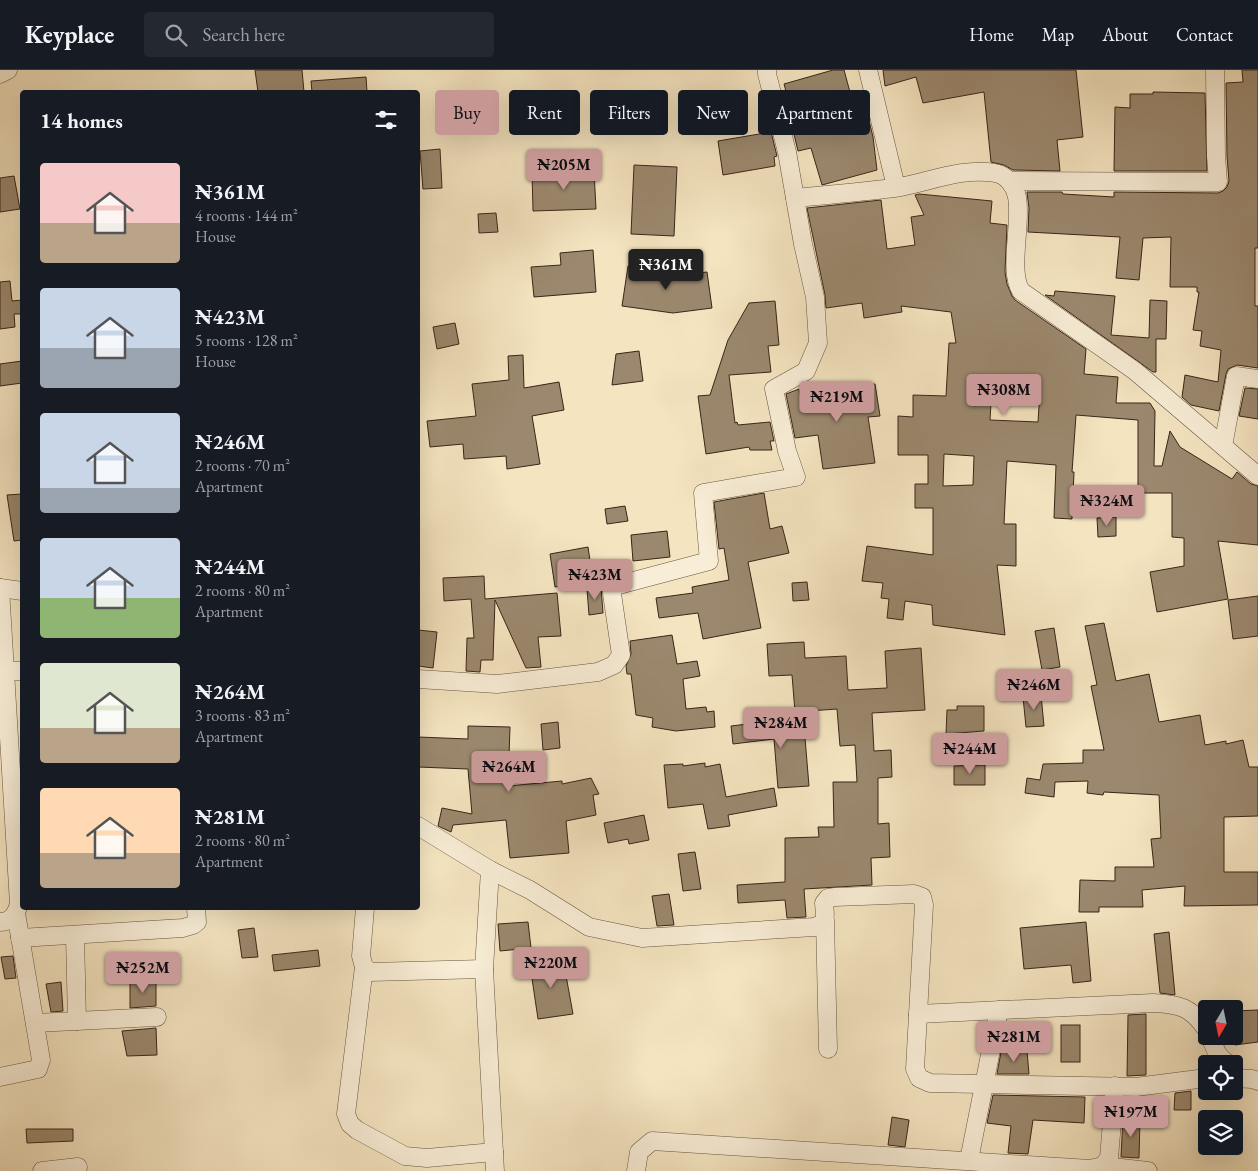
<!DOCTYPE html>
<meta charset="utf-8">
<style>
:root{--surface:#171b24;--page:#242831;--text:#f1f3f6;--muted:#9ea1a6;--line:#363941;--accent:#c59692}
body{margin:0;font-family:"EB Garamond",serif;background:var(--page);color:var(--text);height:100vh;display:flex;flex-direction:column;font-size:19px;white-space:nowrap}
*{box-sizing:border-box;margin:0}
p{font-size:16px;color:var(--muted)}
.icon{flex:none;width:28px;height:28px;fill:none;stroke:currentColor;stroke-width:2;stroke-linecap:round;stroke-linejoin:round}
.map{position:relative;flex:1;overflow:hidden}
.drawer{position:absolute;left:20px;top:20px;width:400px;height:820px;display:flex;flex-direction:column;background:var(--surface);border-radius:5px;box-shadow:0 5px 20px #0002}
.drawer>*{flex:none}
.top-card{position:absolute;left:435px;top:20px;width:475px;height:45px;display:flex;gap:10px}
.needle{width:32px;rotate:189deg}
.fabs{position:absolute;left:1198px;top:930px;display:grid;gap:10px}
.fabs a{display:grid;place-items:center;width:45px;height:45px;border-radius:5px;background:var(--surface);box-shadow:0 5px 20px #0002;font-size:25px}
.price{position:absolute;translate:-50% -42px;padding:0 11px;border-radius:5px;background:var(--accent);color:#111;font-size:16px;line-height:32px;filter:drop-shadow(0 1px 2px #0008)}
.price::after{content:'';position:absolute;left:50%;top:30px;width:15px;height:11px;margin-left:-8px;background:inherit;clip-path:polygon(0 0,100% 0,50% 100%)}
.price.active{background:#222;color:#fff}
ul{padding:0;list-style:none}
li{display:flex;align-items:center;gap:15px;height:125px;padding:0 20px}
li span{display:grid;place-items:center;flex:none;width:140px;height:100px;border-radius:5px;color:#555}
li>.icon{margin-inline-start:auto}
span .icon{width:60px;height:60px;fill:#fffc;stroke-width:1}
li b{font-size:21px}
h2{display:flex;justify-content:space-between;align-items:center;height:60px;padding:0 20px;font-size:21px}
.pill{padding:0 18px;border-radius:5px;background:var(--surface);box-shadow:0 5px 20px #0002;font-size:18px;line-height:45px}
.pill.active{background:var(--accent);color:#111}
header{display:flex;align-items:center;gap:30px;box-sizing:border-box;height:70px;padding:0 25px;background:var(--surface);border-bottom:1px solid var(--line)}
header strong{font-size:24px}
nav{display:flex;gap:28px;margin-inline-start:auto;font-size:18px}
.search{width:350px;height:45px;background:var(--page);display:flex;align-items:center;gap:12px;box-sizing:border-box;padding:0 18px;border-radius:5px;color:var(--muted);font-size:19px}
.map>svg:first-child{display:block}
.building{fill:#9b886e;stroke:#3a2516;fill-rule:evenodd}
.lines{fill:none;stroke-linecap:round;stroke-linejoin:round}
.minor-casing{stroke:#685540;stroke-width:19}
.minor{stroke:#f8edd6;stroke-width:18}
</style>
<header>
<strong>Keyplace</strong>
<div class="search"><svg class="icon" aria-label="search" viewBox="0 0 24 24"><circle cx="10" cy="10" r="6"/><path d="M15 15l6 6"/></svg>Search here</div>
<nav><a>Home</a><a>Map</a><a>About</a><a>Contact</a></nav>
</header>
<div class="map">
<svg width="1258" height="1101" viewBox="0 0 1258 1101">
<rect width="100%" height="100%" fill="#f4e4c0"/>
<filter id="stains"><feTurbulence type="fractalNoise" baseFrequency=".004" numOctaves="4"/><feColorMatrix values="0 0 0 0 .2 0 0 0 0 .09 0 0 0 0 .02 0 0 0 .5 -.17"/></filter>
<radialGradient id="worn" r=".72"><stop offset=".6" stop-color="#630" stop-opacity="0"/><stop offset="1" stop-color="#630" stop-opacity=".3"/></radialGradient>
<g class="building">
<path d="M 255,0 L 302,0 L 304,22 L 258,22 Z"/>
<path d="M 833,0 L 844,0 L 854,37 L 865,34 L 873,67 L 877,100 L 822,115 L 811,78 L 798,81 L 789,43 L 792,43 L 784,14 Z"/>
<path d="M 883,0 L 1076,0 L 1083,67 L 1057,70 L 1060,101 L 1013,100 L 1004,95 L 991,92 L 984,22 L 923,33 L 916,7 L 885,16 Z"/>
<path d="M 1242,0 L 1258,0 L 1258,178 L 1255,178 L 1255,236 L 1258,236 L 1258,298 L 1237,295 L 1228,299 L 1226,304 L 1219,341 L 1191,335 L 1182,327 L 1185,305 L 1218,312 L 1221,280 L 1200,276 L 1202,261 L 1193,260 L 1199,222 L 1197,222 L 1197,217 L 1170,217 L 1171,167 L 1143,168 L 1139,210 L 1116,208 L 1120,167 L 1028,162 L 1029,138 L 1027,122 L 1062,122 L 1063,124 L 1114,127 L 1114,122 L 1218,123 L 1223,121 L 1227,117 L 1229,111 L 1227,86 L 1226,13 L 1243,12 Z"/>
<path d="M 366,7 L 367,22 L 312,22 L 311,11 Z"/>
<path d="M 1153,22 L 1205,23 L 1207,101 L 1114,101 L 1115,37 L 1130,38 L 1130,24 L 1153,24 Z"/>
<path d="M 771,62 L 777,86 L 774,87 L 775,96 L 723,105 L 718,71 Z"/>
<path d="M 440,79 L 442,118 L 423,119 L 420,81 Z"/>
<path d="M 634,95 L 677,97 L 674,166 L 631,164 Z"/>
<path d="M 594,101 L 596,139 L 533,141 L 532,103 Z"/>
<path d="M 14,106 L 20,139 L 0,142 L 0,108 Z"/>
<path d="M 919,124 L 992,131 L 990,153 L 1007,155 L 1005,202 L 1007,214 L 1012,226 L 1015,230 L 1086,279 L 1084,304 L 1118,307 L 1116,333 L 1150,333 L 1155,341 L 1154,396 L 1162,396 L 1170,361 L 1180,377 L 1232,409 L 1237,402 L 1251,414 L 1258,416 L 1258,475 L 1218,471 L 1228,529 L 1157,542 L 1150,502 L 1184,496 L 1184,468 L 1172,467 L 1172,423 L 1138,423 L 1138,350 L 1076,345 L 1072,402 L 1074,402 L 1072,449 L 1054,448 L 1056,395 L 1007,391 L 1004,454 L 1016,454 L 1016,496 L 997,495 L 1005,565 L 933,555 L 932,535 L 905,531 L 903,550 L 887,548 L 889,529 L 881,528 L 883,513 L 862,511 L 867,476 L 933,485 L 933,438 L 915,438 L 915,414 L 928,414 L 928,385 L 898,385 L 898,346 L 913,347 L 913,325 L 946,326 L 949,273 L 956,273 L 951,242 L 901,236 L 902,242 L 864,248 L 862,233 L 826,238 L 825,225 L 807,138 L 881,130 L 887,179 L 915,175 L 911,147 L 924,145 L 915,125 ZM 992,316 L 1040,319 L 1038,352 L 990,350 ZM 944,384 L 974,386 L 973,415 L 943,416 Z"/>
<path d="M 496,143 L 498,162 L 479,163 L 478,144 Z"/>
<path d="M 593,180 L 596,222 L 534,227 L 531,197 L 561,195 L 560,183 Z"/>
<path d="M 628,196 L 669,202 L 668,207 L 707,202 L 712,238 L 673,243 L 622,236 Z"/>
<path d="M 10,211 L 12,231 L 22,230 L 22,244 L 14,244 L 15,257 L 0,259 L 0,212 Z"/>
<path d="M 1055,221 L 1115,226 L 1111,265 L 1149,268 L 1150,230 L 1167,231 L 1166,269 L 1156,269 L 1156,302 L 1153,302 L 1045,225 L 1054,226 Z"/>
<path d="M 775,231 L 779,275 L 768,276 L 771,302 L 729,305 L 735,353 L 737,352 L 738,355 L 770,352 L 774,371 L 770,371 L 772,380 L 750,380 L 749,377 L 706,384 L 698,326 L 710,325 L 728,270 L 749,233 Z"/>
<path d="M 455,253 L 459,274 L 437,279 L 433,257 Z"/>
<path d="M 639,281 L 643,311 L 612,315 L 616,284 Z"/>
<path d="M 523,285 L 524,318 L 559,312 L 564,340 L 532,346 L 540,394 L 507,399 L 506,386 L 464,389 L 463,374 L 430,377 L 427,351 L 476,346 L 472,314 L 509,310 L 508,286 Z"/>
<path d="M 22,291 L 22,313 L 0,316 L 0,294 Z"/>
<path d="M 875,314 L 880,346 L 868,347 L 875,393 L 823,399 L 818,365 L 795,368 L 786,324 L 799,319 L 800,325 Z"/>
<path d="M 1245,318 L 1258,319 L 1258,349 L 1239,346 Z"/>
<path d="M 764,423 L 770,459 L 782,456 L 789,483 L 748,492 L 761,558 L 703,569 L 698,543 L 659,548 L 656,528 L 693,523 L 692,517 L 729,510 L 724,478 L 719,479 L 714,432 Z"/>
<path d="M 22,424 L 22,470 L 14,471 L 7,425 Z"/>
<path d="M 625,436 L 628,451 L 607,454 L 605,439 Z"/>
<path d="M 1116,447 L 1116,466 L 1098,467 L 1097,448 Z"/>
<path d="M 667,461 L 670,487 L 633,491 L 631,465 Z"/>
<path d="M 588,477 L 593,511 L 555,517 L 550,484 Z"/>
<path d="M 484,506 L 485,529 L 557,523 L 561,566 L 538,567 L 541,597 L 526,598 L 495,530 L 493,590 L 481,590 L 480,602 L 466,601 L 467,568 L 474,568 L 471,529 L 444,531 L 443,508 Z"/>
<path d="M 807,512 L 809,530 L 793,531 L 792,513 Z"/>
<path d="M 601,517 L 603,543 L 589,545 L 587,519 Z"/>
<path d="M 1258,526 L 1258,566 L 1233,569 L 1228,530 Z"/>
<path d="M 1104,553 L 1116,611 L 1149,604 L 1159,652 L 1200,645 L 1205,675 L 1226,671 L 1226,674 L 1243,670 L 1249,697 L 1258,697 L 1258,746 L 1224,747 L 1224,802 L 1258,802 L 1258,835 L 1184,836 L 1185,816 L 1142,820 L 1143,837 L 1099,837 L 1099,842 L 1079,842 L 1080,810 L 1115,811 L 1115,797 L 1154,797 L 1151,769 L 1161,768 L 1159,725 L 1104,722 L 1103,725 L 1087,723 L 1088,711 L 1055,712 L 1054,727 L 1025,723 L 1027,708 L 1040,710 L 1043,694 L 1083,693 L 1083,680 L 1104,680 L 1091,616 L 1097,615 L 1085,556 Z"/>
<path d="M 1054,558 L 1060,597 L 1042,600 L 1035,561 Z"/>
<path d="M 418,560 L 437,562 L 433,598 L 418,596 Z"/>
<path d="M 672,565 L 677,594 L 697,591 L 700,606 L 683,609 L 686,639 L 706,637 L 707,642 L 714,641 L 715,657 L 676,661 L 652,657 L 653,648 L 636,645 L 631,604 L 627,604 L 626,596 L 631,584 L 630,571 Z"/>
<path d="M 804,572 L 805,588 L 846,586 L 848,620 L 887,618 L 885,581 L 921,578 L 925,640 L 872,643 L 874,681 L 891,680 L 892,707 L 878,708 L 878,754 L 889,753 L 890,787 L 871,788 L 872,815 L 804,819 L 806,847 L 787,848 L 785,830 L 738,833 L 737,815 L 785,812 L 785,768 L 819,767 L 818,757 L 834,757 L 833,712 L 857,712 L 855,675 L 840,676 L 837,639 L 795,642 L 792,605 L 769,606 L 767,574 Z"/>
<path d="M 1041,625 L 1044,656 L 1026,657 L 1023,627 Z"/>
<path d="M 957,636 L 984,636 L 984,661 L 946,664 L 947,640 L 957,640 Z"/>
<path d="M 558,652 L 560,678 L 543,680 L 541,654 Z"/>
<path d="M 764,652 L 765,655 L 805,652 L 807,668 L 805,668 L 809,716 L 778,718 L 774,669 L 733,674 L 731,656 Z"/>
<path d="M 468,656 L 510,657 L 508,716 L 562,711 L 562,714 L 591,708 L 599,724 L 593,725 L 596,745 L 566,751 L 569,783 L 510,788 L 506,750 L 453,755 L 451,762 L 438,756 L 442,738 L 472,744 L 468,699 L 418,697 L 418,667 L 468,669 Z"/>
<path d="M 705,693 L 705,697 L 720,694 L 726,727 L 774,718 L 777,736 L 728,745 L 730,756 L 708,759 L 703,734 L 668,738 L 664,695 L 683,694 L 683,696 Z"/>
<path d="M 985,695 L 985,715 L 954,715 L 954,696 Z"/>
<path d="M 644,745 L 649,770 L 629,774 L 628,769 L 608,773 L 604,753 Z"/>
<path d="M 695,782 L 701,819 L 683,821 L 678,784 Z"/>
<path d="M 669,824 L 674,855 L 657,856 L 652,826 Z"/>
<path d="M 528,852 L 531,878 L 500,881 L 498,854 Z"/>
<path d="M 1086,852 L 1091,911 L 1073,913 L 1071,895 L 1024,899 L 1020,858 Z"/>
<path d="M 254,858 L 258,887 L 242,888 L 238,860 Z"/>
<path d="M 1169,862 L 1175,925 L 1160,923 L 1154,864 Z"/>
<path d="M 318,880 L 320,896 L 274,901 L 272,885 Z"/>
<path d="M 13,886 L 16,908 L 5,909 L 1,887 Z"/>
<path d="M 563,889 L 573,944 L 538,949 L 530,895 Z"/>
<path d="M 130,910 L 156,910 L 156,936 L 130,938 Z"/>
<path d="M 61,912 L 63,941 L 51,942 L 46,914 Z"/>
<path d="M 1258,940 L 1258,972 L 1235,975 L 1234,941 Z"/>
<path d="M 1146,944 L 1146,1005 L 1127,1006 L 1128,945 Z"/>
<rect x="1061" y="955" width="19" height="37"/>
<path d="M 156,958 L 157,985 L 127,986 L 122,961 Z"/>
<path d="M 1027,981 L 1029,1004 L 997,1004 L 1001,982 Z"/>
<path d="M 1191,1021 L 1191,1040 L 1174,1040 L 1175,1023 Z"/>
<path d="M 993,1025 L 1085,1027 L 1084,1053 L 1033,1050 L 1028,1084 L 1008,1083 L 1011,1056 L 987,1053 Z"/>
<path d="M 892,1047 L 909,1050 L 905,1077 L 888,1075 Z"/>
<path d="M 1123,1048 L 1140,1049 L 1139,1088 L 1121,1087 Z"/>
<path d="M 26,1059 L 73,1059 L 73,1071 L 27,1073 Z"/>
</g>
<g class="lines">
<defs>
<g id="minor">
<path d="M 868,0 L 896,117"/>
<path d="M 0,4 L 8,0"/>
<path d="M 1010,111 L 1218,112 L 1216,86 L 1215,0"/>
<path d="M 795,128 C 828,125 861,122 894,118 C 927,113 961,97 995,103 C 1007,105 1015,116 1017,127 C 1022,154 1008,201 1021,221 L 1135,301 L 1258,406"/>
<path d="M 1223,376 L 1236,306 L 1258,309"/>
<path d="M 0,518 L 22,521"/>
<path d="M 5,601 L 22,601"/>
<path d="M 418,609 L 497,614 L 598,602 L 614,595 L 621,585 L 611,517 L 709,491 L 703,423 L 796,407 L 787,381 L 774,319 L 806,301 L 818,273 L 815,227 L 803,174 L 787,82 L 767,4 L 767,0"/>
<path d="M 418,756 L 490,800 L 530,820 L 589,857 L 642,868 L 814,857 C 828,853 825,846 824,833 L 828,828 L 835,827 L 914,824 L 922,827 L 924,835 L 915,999 L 919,1008 L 930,1013 L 1136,1017 L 1206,1008"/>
<path d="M 490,800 L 484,899 L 495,1101"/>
<path d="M 365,838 L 361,886 L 364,897 L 370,902 L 484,899"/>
<path d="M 825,850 L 828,979"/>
<path d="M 0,852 C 12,852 16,844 19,834 L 0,518"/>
<path d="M 75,865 L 77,951"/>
<path d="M 20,868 L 183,858 L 193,855 L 197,852 L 196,838"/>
<path d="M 364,897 L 346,1044 L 350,1054 L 357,1060 L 405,1086 L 427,1088 L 494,1082"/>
<path d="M 918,944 L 1153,933 C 1179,934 1191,937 1206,959"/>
<path d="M 35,953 L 157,947"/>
<path d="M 1210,966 C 1215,978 1217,988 1229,994"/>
<path d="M 0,1007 L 38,999 L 41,990 L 16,843"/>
<path d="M 1234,1008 L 1252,1009 L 1258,1011"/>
<path d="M 969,1090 L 999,940"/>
<path d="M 1103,1096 L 1148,1101"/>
<path d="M 42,1101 L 78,1097"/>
<path d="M 636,1101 L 639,1082 L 652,1071 L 1090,1099 L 1103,1096 L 1109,1088 L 1115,1016"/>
</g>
</defs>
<use href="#minor" class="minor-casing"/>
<use href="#minor" class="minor"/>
</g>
<rect width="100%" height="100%" filter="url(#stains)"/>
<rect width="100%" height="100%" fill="url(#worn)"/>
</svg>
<div class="fabs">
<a><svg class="needle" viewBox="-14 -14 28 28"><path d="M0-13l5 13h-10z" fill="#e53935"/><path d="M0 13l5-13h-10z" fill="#9ea1a6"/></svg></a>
<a><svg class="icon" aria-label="locate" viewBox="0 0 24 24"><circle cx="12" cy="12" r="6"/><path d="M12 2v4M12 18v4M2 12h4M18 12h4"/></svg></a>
<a><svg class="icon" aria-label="layers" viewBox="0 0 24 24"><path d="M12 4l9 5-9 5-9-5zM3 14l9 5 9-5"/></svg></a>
</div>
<b class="price" style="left:564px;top:121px">₦205M</b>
<b class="price active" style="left:666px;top:221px">₦361M</b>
<b class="price" style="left:1004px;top:346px">₦308M</b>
<b class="price" style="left:837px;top:353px">₦219M</b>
<b class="price" style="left:1107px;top:457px">₦324M</b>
<b class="price" style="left:595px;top:531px">₦423M</b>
<b class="price" style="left:1034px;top:641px">₦246M</b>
<b class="price" style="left:781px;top:679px">₦284M</b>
<b class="price" style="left:970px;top:705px">₦244M</b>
<b class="price" style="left:509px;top:723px">₦264M</b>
<b class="price" style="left:551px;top:919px">₦220M</b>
<b class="price" style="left:143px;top:924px">₦252M</b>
<b class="price" style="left:1014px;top:993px">₦281M</b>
<b class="price" style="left:1131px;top:1068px">₦197M</b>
<div class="top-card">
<a class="pill active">Buy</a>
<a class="pill">Rent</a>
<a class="pill">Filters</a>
<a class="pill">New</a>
<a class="pill">Apartment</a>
</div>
<section class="drawer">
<h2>14 homes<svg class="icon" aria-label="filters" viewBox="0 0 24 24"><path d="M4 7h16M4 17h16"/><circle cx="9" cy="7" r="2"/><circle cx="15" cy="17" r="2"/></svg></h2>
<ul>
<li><span style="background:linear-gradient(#f6c9c9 60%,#b9a48a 0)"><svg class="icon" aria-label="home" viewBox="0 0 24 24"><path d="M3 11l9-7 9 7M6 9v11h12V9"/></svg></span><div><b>₦361M</b><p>4 rooms · 144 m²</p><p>House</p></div></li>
<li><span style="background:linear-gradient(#c9d6e8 60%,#9aa5b1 0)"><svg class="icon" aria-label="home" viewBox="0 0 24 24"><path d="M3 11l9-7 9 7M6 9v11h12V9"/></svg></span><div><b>₦423M</b><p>5 rooms · 128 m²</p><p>House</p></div></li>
<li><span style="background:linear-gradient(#c9d6e8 75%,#9aa5b1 0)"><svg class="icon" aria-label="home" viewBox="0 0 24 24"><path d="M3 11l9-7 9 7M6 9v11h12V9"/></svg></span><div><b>₦246M</b><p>2 rooms · 70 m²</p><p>Apartment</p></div></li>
<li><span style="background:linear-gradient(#c9d6e8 60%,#8fb573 0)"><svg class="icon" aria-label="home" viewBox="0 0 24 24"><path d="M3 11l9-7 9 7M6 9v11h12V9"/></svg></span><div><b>₦244M</b><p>2 rooms · 80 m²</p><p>Apartment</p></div></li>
<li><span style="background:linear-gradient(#dfe7d0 65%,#b9a48a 0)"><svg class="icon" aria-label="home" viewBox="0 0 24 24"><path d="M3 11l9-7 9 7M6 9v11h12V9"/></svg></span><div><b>₦264M</b><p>3 rooms · 83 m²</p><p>Apartment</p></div></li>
<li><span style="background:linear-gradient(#ffd9b3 65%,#b9a48a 0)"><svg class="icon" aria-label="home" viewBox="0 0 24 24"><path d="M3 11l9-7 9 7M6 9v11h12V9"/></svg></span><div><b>₦281M</b><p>2 rooms · 80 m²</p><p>Apartment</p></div></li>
</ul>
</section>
</div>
